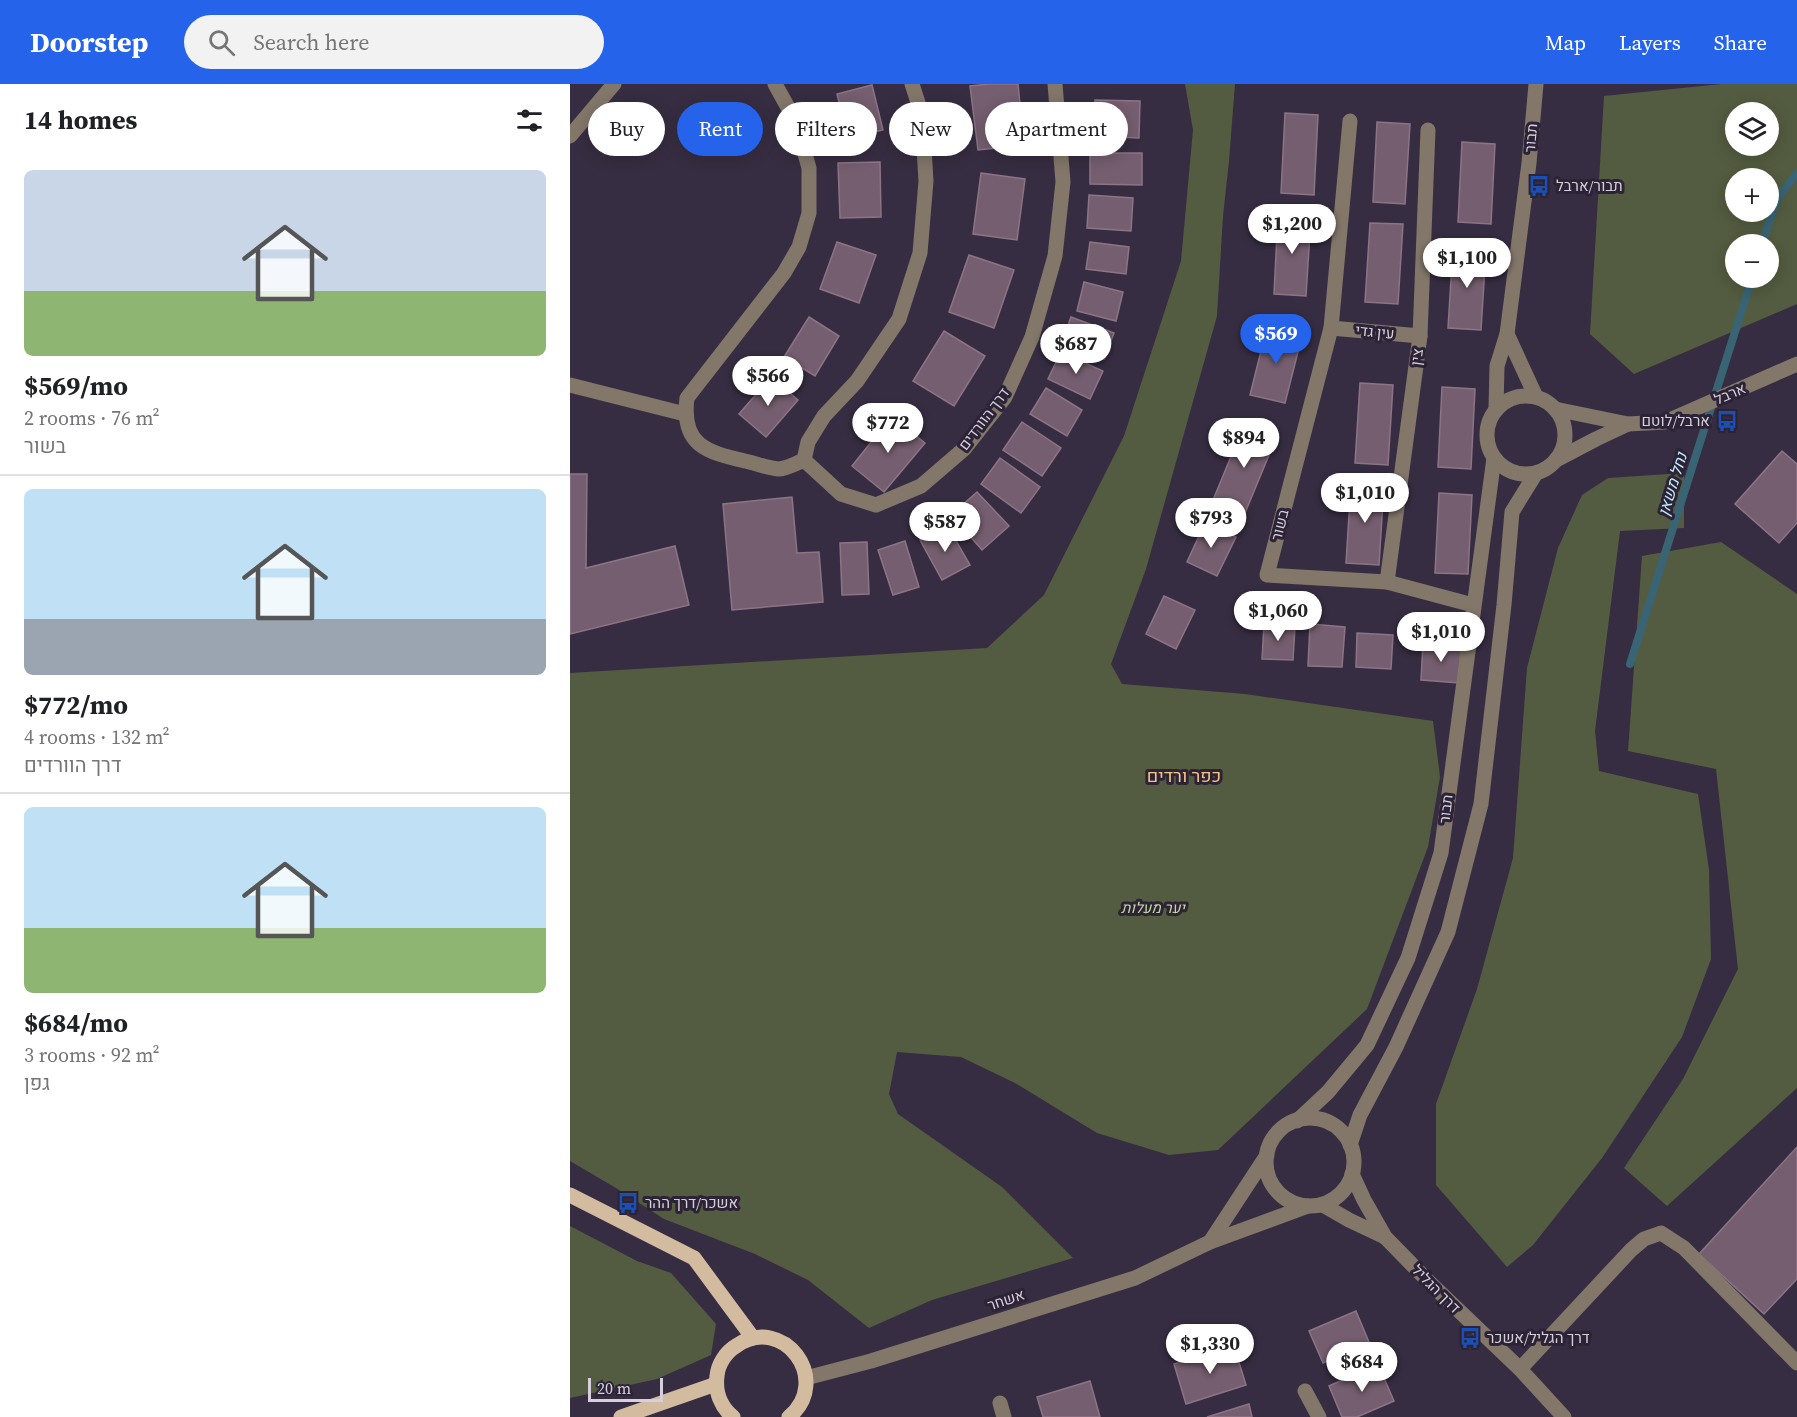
<!DOCTYPE html>
<meta charset="utf-8">
<style>
:root{--surface:#fff;--page:#f2f2f2;--text:#202124;--muted:#757577;--line:#e0e0e0;--accent:#2563eb}
body{margin:0;font-family:"Source Serif 4",Heebo,serif;background:var(--page);color:var(--text);height:100vh;display:flex;flex-direction:column;font-size:22px;white-space:nowrap}
*{box-sizing:border-box;margin:0}
p{font-size:20px;color:var(--muted)}
.icon{flex:none;width:33px;height:33px;fill:none;stroke:currentColor;stroke-width:2;stroke-linecap:round;stroke-linejoin:round}
.map{position:relative;flex:1;overflow:hidden}
.sheet{display:flex;flex-direction:column;background:var(--surface);width:570px}
.sheet>*{flex:none}
.banner{position:absolute;left:18px;top:18px;width:570px;height:54px;display:flex;gap:12px}
.buttons{position:absolute;left:1155px;top:18px;display:grid;gap:12px}
.buttons a{display:grid;place-items:center;width:54px;height:54px;border-radius:50%;background:var(--surface);box-shadow:0 3px 15px #0003;font-size:30px}
.scale{position:absolute;left:18px;bottom:15px;width:75px;box-sizing:border-box;padding-left:6px;border:3px solid #d6d0dd;border-top:0;font-size:16px;line-height:21px;white-space:nowrap;color:#d6d0dd;-webkit-text-stroke:4px #2d2337;paint-order:stroke}
.price{position:absolute;translate:-50% -51px;padding:0 14px;border-radius:21px;background:#fff;color:#222;font-size:20px;line-height:39px;filter:drop-shadow(0 2px 3px #0008)}
.price::after{content:'';position:absolute;left:50%;top:36px;width:18px;height:14px;margin-left:-9px;background:inherit;clip-path:polygon(0 0,100% 0,50% 100%)}
.price.selected{background:var(--accent);color:#fff}
ul{padding:0;list-style:none}
li{display:grid;align-content:center;gap:12px;height:318px;padding:0 24px}
li+li{border-top:2px solid var(--line)}
li span{display:grid;place-items:center;height:186px;border-radius:9px;color:#555}
li>.icon{margin-inline-start:auto}
span .icon{width:108px;height:108px;fill:#fffc;stroke-width:1}
li b{font-size:26px}
h2{display:flex;justify-content:space-between;align-items:center;height:72px;padding:0 24px;font-size:26px}
.pill{padding:0 21px;border-radius:27px;background:var(--surface);box-shadow:0 3px 15px #0003;font-size:21px;line-height:54px}
.pill.selected{background:var(--accent);color:#fff}
header{display:flex;align-items:center;gap:36px;box-sizing:border-box;height:84px;padding:0 30px;background:var(--accent);color:#fff}
header strong{font-size:28px}
nav{display:flex;gap:33px;margin-inline-start:auto;font-size:21px}
.search{width:420px;height:54px;background:var(--page);display:flex;align-items:center;gap:15px;box-sizing:border-box;padding:0 21px;border-radius:33px;color:var(--muted);font-size:22px}
main{display:flex;flex:1;min-height:0}
.map>svg:first-child{display:block}
.green{fill:#535c40;fill-rule:evenodd}
.lines{fill:none;stroke-linecap:round;stroke-linejoin:round}
.stream{stroke:#396473;stroke-width:8}
.building{fill:#755e6f;stroke:#8c7486;stroke-width:1.5}
.minor{stroke:#83776a;stroke-width:15}
.major{stroke:#d3bba0;stroke-width:15}
.labels{text-anchor:middle;stroke-width:6;stroke-linejoin:round;paint-order:stroke}
.street-label{font-size:15px;fill:#d6d0dd;stroke:#2d2337}
.poi-label{font-size:15px;fill:#d6d0dd;stroke:#2d2337;text-anchor:start}
.park-label{font-size:15px;font-style:italic;fill:#c4d79a;stroke:#2d2337}
.water-label{font-size:16px;font-style:italic;fill:#c0ecfc;stroke:#2d2337}
.quarter-label{font-size:18px;fill:#f5c282;stroke:#2d2337}
</style>
<header>
<strong>Doorstep</strong>
<div class="search"><svg class="icon" aria-label="search" viewBox="0 0 24 24"><circle cx="10" cy="10" r="6"/><path d="M15 15l6 6"/></svg>Search here</div>
<nav><a>Map</a><a>Layers</a><a>Share</a></nav>
</header>
<main>
<section class="sheet">
<h2>14 homes<svg class="icon" aria-label="filters" viewBox="0 0 24 24"><path d="M4 7h16M4 17h16"/><circle cx="9" cy="7" r="2"/><circle cx="15" cy="17" r="2"/></svg></h2>
<ul>
<li><span style="background:linear-gradient(#c9d6e8 65%,#8fb573 0)"><svg class="icon" aria-label="home" viewBox="0 0 24 24"><path d="M3 11l9-7 9 7M6 9v11h12V9"/></svg></span><div><b>$569/mo</b><p>2 rooms · 76 m²</p><p>בשור</p></div></li>
<li><span style="background:linear-gradient(#bfe0f5 70%,#9aa5b1 0)"><svg class="icon" aria-label="home" viewBox="0 0 24 24"><path d="M3 11l9-7 9 7M6 9v11h12V9"/></svg></span><div><b>$772/mo</b><p>4 rooms · 132 m²</p><p>דרך הוורדים</p></div></li>
<li><span style="background:linear-gradient(#bfe0f5 65%,#8fb573 0)"><svg class="icon" aria-label="home" viewBox="0 0 24 24"><path d="M3 11l9-7 9 7M6 9v11h12V9"/></svg></span><div><b>$684/mo</b><p>3 rooms · 92 m²</p><p>גפן</p></div></li>
</ul>
</section>
<div class="map">
<svg width="1227" height="1333" viewBox="0 0 1227 1333">
<rect width="100%" height="100%" fill="#372d42"/>
<g class="green">
<path d="M 615,0 L 665,0 L 659,77 L 653,132 L 647,232 L 576,485 L 541,580 L 552,600 L 675,610 L 863,637 L 870,693 L 858,763 L 797,925 L 648,1066 L 599,1071 L 527,1049 L 445,999 L 391,973 L 327,968 L 319,1010 L 328,1030 L 432,1103 L 503,1174 L 362,1216 L 299,1244 L 238,1196 L 185,1170 L 94,1135 L 46,1104 L 0,1077 L 0,589 L 417,564 L 474,511 L 554,352 L 611,177 L 623,46 Z"/>
<path d="M 1151,0 L 1227,0 L 1227,220 L 1064,290 L 1020,250 L 1034,12 ZM 1198,28 L 1198,62 L 1166,62 L 1166,28 ZM 1198,94 L 1198,128 L 1166,128 L 1166,94 ZM 1198,160 L 1198,194 L 1166,194 L 1166,160 Z"/>
<path d="M 1114,389 L 1114,444 L 1050,447 L 1025,647 L 1029,687 L 1128,710 L 1139,786 L 1141,875 L 1112,953 L 1032,1074 L 963,1161 L 937,1183 L 866,1101 L 866,1020 L 907,905 L 943,774 L 957,584 L 988,464 L 1012,411 L 1038,394 Z"/>
<path d="M 1151,458 L 1227,510 L 1227,1004 L 1097,1122 L 1054,1084 L 1113,995 L 1168,885 L 1146,685 L 1058,667 L 1072,472 Z"/>
<path d="M 0,1142 L 67,1177 L 101,1189 L 146,1240 L 141,1271 L 87,1295 L 0,1314 Z"/>
</g>
<g class="lines">
<g class="stream">
<path d="M 1192,160 L 1207,115 L 1227,89"/>
<path d="M 1060,580 L 1182,194"/>
</g>
</g>
<g class="building">
<path d="M 419,0 L 448,0 L 454,61 L 408,66 L 400,2 Z"/>
<path d="M 302,1 L 313,46 L 278,54 L 267,10 Z"/>
<path d="M 525,16 L 570,17 L 569,54 L 524,52 Z"/>
<path d="M 715,29 L 748,31 L 744,111 L 711,109 Z"/>
<path d="M 807,38 L 840,40 L 835,120 L 803,118 Z"/>
<path d="M 892,58 L 925,60 L 921,140 L 888,138 Z"/>
<path d="M 520,69 L 572,69 L 572,101 L 520,100 Z"/>
<path d="M 310,78 L 311,133 L 270,134 L 268,79 Z"/>
<path d="M 411,89 L 455,95 L 447,156 L 403,150 Z"/>
<path d="M 519,111 L 563,114 L 561,147 L 517,144 Z"/>
<path d="M 708,130 L 741,132 L 736,212 L 704,210 Z"/>
<path d="M 800,139 L 833,140 L 828,220 L 795,218 Z"/>
<path d="M 267,158 L 306,171 L 289,219 L 250,205 Z"/>
<path d="M 520,158 L 559,163 L 556,190 L 516,185 Z"/>
<path d="M 883,164 L 916,166 L 911,246 L 878,244 Z"/>
<path d="M 399,171 L 444,186 L 424,244 L 379,228 Z"/>
<path d="M 514,198 L 553,208 L 546,237 L 507,227 Z"/>
<path d="M 239,233 L 269,252 L 245,292 L 214,273 Z"/>
<path d="M 501,233 L 544,249 L 534,275 L 491,260 Z"/>
<path d="M 697,243 L 732,252 L 715,319 L 680,311 Z"/>
<path d="M 374,247 L 415,272 L 384,322 L 343,297 Z"/>
<path d="M 491,268 L 533,287 L 520,315 L 478,295 Z"/>
<path d="M 201,293 L 228,316 L 196,353 L 169,330 Z"/>
<path d="M 790,299 L 823,301 L 818,381 L 785,379 Z"/>
<path d="M 872,303 L 905,305 L 901,385 L 868,383 Z"/>
<path d="M 476,304 L 512,326 L 497,352 L 460,330 Z"/>
<path d="M 322,332 L 355,359 L 314,408 L 282,382 Z"/>
<path d="M 452,338 L 491,364 L 472,392 L 433,366 Z"/>
<path d="M 674,341 L 706,354 L 675,429 L 643,416 Z"/>
<path d="M 1212,367 L 1227,380 L 1227,439 L 1209,459 L 1165,420 Z"/>
<path d="M 430,374 L 470,403 L 451,429 L 411,400 Z"/>
<path d="M 0,390 L 17,390 L 16,484 L 105,462 L 119,521 L 0,550 Z"/>
<path d="M 781,399 L 814,401 L 809,481 L 776,479 Z"/>
<path d="M 407,408 L 439,442 L 412,466 L 381,431 Z"/>
<path d="M 869,409 L 902,411 L 898,490 L 865,489 Z"/>
<path d="M 222,413 L 227,469 L 249,468 L 253,518 L 162,526 L 153,420 Z"/>
<path d="M 635,439 L 666,453 L 647,492 L 617,478 Z"/>
<path d="M 377,441 L 400,481 L 372,496 L 350,456 Z"/>
<path d="M 335,457 L 349,503 L 323,511 L 308,466 Z"/>
<path d="M 297,458 L 299,510 L 272,511 L 270,459 Z"/>
<path d="M 594,512 L 625,526 L 606,565 L 576,550 Z"/>
<path d="M 694,540 L 725,542 L 723,576 L 692,575 Z"/>
<path d="M 740,540 L 775,543 L 772,583 L 738,582 Z"/>
<path d="M 787,549 L 823,551 L 821,585 L 786,583 Z"/>
<path d="M 853,559 L 891,561 L 889,599 L 851,596 Z"/>
<path d="M 1227,1063 L 1227,1195 L 1194,1230 L 1129,1170 Z"/>
<path d="M 786,1227 L 799,1258 L 753,1279 L 739,1247 Z"/>
<path d="M 664,1262 L 676,1301 L 616,1320 L 604,1280 Z"/>
<path d="M 808,1280 L 824,1317 L 787,1333 L 772,1333 L 759,1302 Z"/>
<path d="M 520,1297 L 530,1333 L 473,1333 L 467,1313 Z"/>
<path d="M 679,1320 L 682,1333 L 637,1333 Z"/>
</g>
<g class="lines">
<g class="minor">
<path d="M 205,0 L 226,38 L 239,84 L 239,129 L 229,163 L 214,189 L 117,314 C 111,361 136,368 175,377 C 185,379 197,384 208,385 C 216,385 227,379 234,376"/>
<path d="M 342,0 L 352,31 L 356,97 L 350,169 L 329,235 L 287,297 L 254,332 L 238,358 L 234,376 L 271,410 L 306,421 L 351,402 L 394,365 L 435,313 L 462,253 L 485,172 L 493,98 L 485,0"/>
<path d="M 780,37 L 761,244 L 697,491 L 817,498 L 903,521"/>
<path d="M 0,52 L 44,0"/>
<path d="M 761,244 L 850,252"/>
<path d="M 937,250 L 966,313"/>
<path d="M 0,301 L 115,330"/>
<circle cx="956" cy="351" r="39"/>
<path d="M 926,325 L 927,282 L 937,250 L 959,79 L 966,0"/>
<path d="M 985,325 L 1058,340 L 1095,338 L 1227,280"/>
<path d="M 986,376 L 1026,355 L 1058,340"/>
<path d="M 817,498 L 850,252 L 858,46"/>
<circle cx="740" cy="1078" r="44"/>
<path d="M 727,1037 L 758,1008 L 797,961 L 838,874 L 871,769 L 924,374"/>
<path d="M 780,1061 L 790,1031 L 826,963 L 878,848 L 911,720 L 934,521 L 942,428 L 966,389"/>
<path d="M 782,1090 L 794,1116 L 815,1153 L 860,1199 L 950,1285 L 994,1333"/>
<path d="M 753,1121 L 779,1136 L 815,1153"/>
<path d="M 640,1158 L 697,1071"/>
<path d="M 950,1285 L 1061,1166 L 1074,1155 L 1091,1149 L 1114,1164 L 1227,1279"/>
<path d="M 236,1294 L 301,1277 L 565,1194 L 640,1158 L 738,1122"/>
<path d="M 735,1307 L 749,1333"/>
<path d="M 430,1319 L 434,1333"/>
</g>
<g class="major">
<path d="M 0,1111 L 124,1174 L 183,1254"/>
<path d="M 51,1333 L 146,1300"/>
<path d="M 163,1333 C 151,1323 145,1308 147,1292 C 148,1280 156,1268 166,1262 C 213,1229 263,1296 219,1333"/>
</g>
</g>
<defs>
<symbol id="bus-bare" viewBox="-9 -9 18 18"><path d="M-5-6H5V4H4V6H2V4H-2V6H-4V4H-5ZM-3.5-4V0h7V-4ZM-3.5 1.2v1.5H-2V1.2ZM2 1.2v1.5H3.5V1.2Z" fill="#1a4fb4" stroke="#2d2337" stroke-width="2.5" paint-order="stroke"/></symbol>
</defs>
<g fill-rule="evenodd">
<use href="#bus-bare" x="954" y="87" width="30" height="30"/>
<use href="#bus-bare" x="1142" y="322" width="30" height="30"/>
<use href="#bus-bare" x="43" y="1104" width="30" height="30"/>
<use href="#bus-bare" x="885" y="1239" width="30" height="30"/>
</g>
<g class="labels">
<g class="street-label">
<text transform="translate(961 54) rotate(-85)" y="5">תבור</text>
<text transform="translate(805 248) rotate(6)" y="5">עין גדי</text>
<text transform="translate(847 273) rotate(-82)" y="5">צין</text>
<text transform="translate(1160 310) rotate(-23)" y="5">ארבל</text>
<text transform="translate(414 335) rotate(-53)" y="5">דרך הוורדים</text>
<text transform="translate(710 441) rotate(-76)" y="5">בשור</text>
<text transform="translate(876 725) rotate(-83)" y="5">תבור</text>
<text transform="translate(866 1205) rotate(45)" y="5">דרך הגליל</text>
<text transform="translate(436 1216) rotate(-18)" y="5">אשחר</text>
</g>
<g class="poi-label">
<text x="986" y="107">תבור/ארבל</text>
<text x="1140" y="342" text-anchor="end">ארבל/לוטם</text>
<text x="75" y="1124">אשכר/דרך ההר</text>
<text x="917" y="1259">דרך הגליל/אשכר</text>
</g>
<g class="park-label">
<text x="583" y="829">יער מעלות</text>
</g>
<g class="water-label">
<text transform="translate(1102 400) rotate(-73)" y="6">נחל משאן</text>
</g>
<g class="quarter-label">
<text x="614" y="698">כפר ורדים</text>
</g>
</g>
</svg>
<div class="buttons">
<a><svg class="icon" aria-label="layers" viewBox="0 0 24 24"><path d="M12 4l9 5-9 5-9-5zM3 14l9 5 9-5"/></svg></a>
<a>+</a>
<a>−</a>
</div>
<div class="scale">20 m</div>
<b class="price" style="left:722px;top:171px">$1,200</b>
<b class="price" style="left:897px;top:205px">$1,100</b>
<b class="price selected" style="left:706px;top:281px">$569</b>
<b class="price" style="left:506px;top:291px">$687</b>
<b class="price" style="left:198px;top:323px">$566</b>
<b class="price" style="left:318px;top:370px">$772</b>
<b class="price" style="left:674px;top:385px">$894</b>
<b class="price" style="left:795px;top:440px">$1,010</b>
<b class="price" style="left:641px;top:465px">$793</b>
<b class="price" style="left:375px;top:469px">$587</b>
<b class="price" style="left:708px;top:558px">$1,060</b>
<b class="price" style="left:871px;top:579px">$1,010</b>
<b class="price" style="left:640px;top:1291px">$1,330</b>
<b class="price" style="left:792px;top:1309px">$684</b>
<div class="banner">
<a class="pill">Buy</a>
<a class="pill selected">Rent</a>
<a class="pill">Filters</a>
<a class="pill">New</a>
<a class="pill">Apartment</a>
</div>
</div>
</main>
